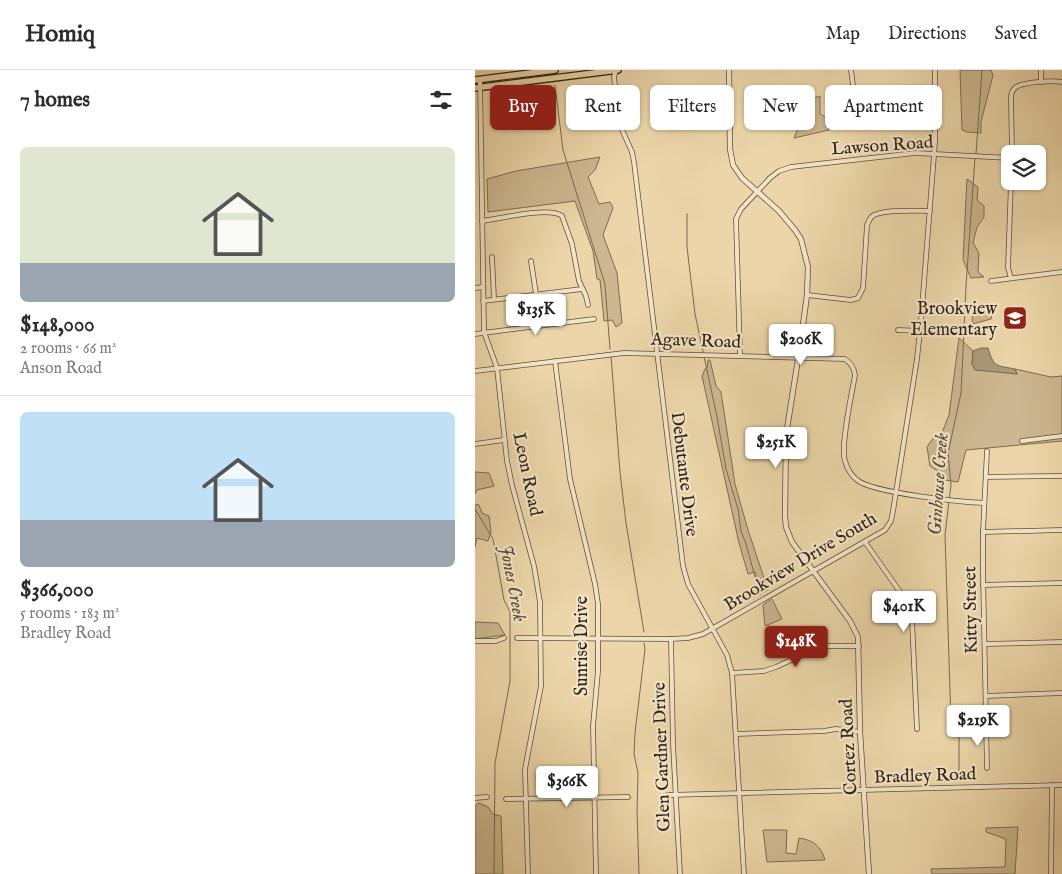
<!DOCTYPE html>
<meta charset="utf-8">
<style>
:root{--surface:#fff;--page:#f7f7f7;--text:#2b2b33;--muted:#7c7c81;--line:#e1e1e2;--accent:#8f2418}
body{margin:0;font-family:"IM FELL English",serif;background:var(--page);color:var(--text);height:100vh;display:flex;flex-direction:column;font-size:19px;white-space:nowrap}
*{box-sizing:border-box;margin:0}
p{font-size:16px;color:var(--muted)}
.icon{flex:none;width:28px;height:28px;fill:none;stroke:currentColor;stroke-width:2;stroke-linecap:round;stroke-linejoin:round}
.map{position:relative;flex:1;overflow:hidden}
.details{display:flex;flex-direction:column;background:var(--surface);width:475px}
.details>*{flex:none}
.top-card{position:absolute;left:15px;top:15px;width:475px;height:45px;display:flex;gap:10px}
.buttons{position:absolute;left:526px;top:75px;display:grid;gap:10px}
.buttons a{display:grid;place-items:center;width:45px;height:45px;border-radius:8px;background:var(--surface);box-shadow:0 1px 4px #0004;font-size:25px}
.price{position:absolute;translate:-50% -42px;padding:0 11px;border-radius:5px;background:#fff;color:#222;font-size:16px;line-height:32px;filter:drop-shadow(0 1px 2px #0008)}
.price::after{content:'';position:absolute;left:50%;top:30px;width:15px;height:11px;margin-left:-8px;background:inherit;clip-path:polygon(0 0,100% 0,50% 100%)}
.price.selected{background:var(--accent);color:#fff}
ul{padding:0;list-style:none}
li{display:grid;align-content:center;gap:10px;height:265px;padding:0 20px}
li+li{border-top:1px solid var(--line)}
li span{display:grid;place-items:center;height:155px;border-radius:8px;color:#555}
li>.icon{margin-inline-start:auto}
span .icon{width:90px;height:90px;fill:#fffc;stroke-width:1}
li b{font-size:21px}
h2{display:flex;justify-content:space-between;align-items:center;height:60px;padding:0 20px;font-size:21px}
.pill{padding:0 18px;border-radius:8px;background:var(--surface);box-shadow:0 1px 4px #0004;font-size:18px;line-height:45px}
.pill.selected{background:var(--accent);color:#fff}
header{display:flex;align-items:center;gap:30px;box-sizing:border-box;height:70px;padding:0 25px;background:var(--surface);border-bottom:1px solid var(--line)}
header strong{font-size:24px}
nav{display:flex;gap:28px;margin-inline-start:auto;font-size:18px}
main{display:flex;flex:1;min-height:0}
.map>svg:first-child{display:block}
.green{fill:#ccb790;stroke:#7d6c54}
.water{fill:#ab9978;stroke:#796952}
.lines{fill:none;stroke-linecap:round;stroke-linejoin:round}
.stream{stroke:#796952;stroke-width:1}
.minor-casing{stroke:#5e4f3c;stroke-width:5.5}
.tertiary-casing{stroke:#5e4f3c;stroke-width:6}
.trunk-casing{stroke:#2e2218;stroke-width:8}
.minor{stroke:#f3e4c7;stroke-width:4}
.tertiary{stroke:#f3e4c7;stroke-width:4.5}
.trunk{stroke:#ecd6a9;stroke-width:5.5}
.labels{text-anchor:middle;stroke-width:4.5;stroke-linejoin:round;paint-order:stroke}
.street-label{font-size:18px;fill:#2e2218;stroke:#f3e4c7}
.poi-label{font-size:18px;fill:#2e2218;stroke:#f3e4c7;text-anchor:end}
.water-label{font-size:19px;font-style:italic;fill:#5a4c3a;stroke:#f3e4c7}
</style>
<header>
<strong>Homiq</strong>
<nav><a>Map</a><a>Directions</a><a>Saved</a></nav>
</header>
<main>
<section class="details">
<h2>7 homes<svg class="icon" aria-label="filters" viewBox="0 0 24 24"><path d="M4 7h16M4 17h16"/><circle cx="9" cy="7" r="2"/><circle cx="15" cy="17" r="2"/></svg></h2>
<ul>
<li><span style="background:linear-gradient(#dfe7d0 75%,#9aa5b1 0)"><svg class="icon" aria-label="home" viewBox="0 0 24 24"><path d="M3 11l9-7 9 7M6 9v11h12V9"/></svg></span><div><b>$148,000</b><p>2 rooms · 66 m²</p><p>Anson Road</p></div></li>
<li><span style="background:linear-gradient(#bfe0f5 70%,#9aa5b1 0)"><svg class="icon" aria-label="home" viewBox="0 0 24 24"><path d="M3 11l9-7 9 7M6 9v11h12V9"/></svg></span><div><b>$366,000</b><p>5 rooms · 183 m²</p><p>Bradley Road</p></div></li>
</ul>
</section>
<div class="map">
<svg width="587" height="804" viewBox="0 0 587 804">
<rect width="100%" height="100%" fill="#ecd6a9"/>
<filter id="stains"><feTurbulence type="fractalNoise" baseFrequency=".004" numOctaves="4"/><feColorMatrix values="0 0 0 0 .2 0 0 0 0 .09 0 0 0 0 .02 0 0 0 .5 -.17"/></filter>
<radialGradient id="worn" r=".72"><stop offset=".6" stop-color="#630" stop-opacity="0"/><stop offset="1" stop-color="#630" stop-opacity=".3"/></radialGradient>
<g class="green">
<path d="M 485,0 L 516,0 L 518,5 L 506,52 L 506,63 L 492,62 L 487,60 Z"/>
<path d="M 345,26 L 345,44 L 352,48 L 354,60 L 319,68 L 323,58 L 325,57 L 326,32 Z"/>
<path d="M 125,87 L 120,100 L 113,107 L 124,134 L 135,132 L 138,138 L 128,165 L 142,203 L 147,253 L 141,257 L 137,250 L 129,251 L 125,210 L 122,209 L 118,181 L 100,131 L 13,142 L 12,109 L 41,101 Z"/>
<path d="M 492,109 L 503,117 L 502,130 L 509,136 L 509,147 L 502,157 L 498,173 L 504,183 L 503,202 L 509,207 L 496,208 L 488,190 Z"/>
<path d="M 498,234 L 516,240 L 517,246 L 516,249 L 497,254 Z"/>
<path d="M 484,268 L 498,281 L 497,294 L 522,301 L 542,304 L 540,299 L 576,307 L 587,306 L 587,371 L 491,380 L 483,412 L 470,410 L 466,403 L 455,396 L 452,377 L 459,367 L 465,368 L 474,345 Z"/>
<path d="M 233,290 L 235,290 L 241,316 L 246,322 L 260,414 L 273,460 L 293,520 L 286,523 L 280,502 L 273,504 L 264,473 L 227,306 L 230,299 L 232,298 Z"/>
<path d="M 0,402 L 14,403 L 19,416 L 2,420 L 0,424 Z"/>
<path d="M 0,434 L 4,435 L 7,443 L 14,446 L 16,462 L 13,471 L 2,468 L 0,477 Z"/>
<path d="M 297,529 L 307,549 L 290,556 L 288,535 Z"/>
<path d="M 0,552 L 23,553 L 30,565 L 0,569 Z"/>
<path d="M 4,733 L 13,737 L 18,744 L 26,746 L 28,804 L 0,804 L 0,736 Z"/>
<path d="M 543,757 L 540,804 L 457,804 L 456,799 L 530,797 L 531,769 L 511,762 L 511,758 Z"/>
<path d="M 288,760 L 312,760 L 311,783 L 321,784 L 324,768 C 338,770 346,776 350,790 L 292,792 Z"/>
</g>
<path class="water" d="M 506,278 L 513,278 C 519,298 521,295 540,299 L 542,304 L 500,300 L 497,294 L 498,281 Z"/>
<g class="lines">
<g class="stream">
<path d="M 80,15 L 88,80 L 130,214 L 135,279"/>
<path d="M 501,84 L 507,0"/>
<path d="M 212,144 L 212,177 L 220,244 L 242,347 L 251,399 L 263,439 L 266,461 L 271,474 L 285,525"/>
<path d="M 136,286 L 145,402 L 151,453 L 169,562"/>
<path d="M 0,439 L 18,469 L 29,530 L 35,542 L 35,611 L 20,693 L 19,804"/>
<path d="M 484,709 L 484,663 L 476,652 L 470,465 L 476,415 L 473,383 L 486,323 L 491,216 L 500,88"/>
<path d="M 164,804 L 162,740 L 163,703 L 159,684 L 160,663 L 170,579 L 169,573"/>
</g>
<defs>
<g id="minor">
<path d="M 141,0 L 139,7 L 144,53 L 157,82 L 159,92 L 208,496 L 213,514 L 252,585 L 257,603 L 269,804"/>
<path d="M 376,0 L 379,23 L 384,29 L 391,30 L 461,22"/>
<path d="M 566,0 L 566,12"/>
<path d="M 5,9 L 9,262 L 22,298 L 32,391 L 37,415 L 59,496 L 65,532 L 66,616 L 50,699 L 53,804"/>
<path d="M 537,84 L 536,28 C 536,24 537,20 541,17 C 549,12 578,10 587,12"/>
<path d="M 7,151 C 24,149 74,136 87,146 L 97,174 L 104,211 L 111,226 L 113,235"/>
<path d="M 17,187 L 19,229"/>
<path d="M 56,191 L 61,224"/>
<path d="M 536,208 L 533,198 L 536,111"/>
<path d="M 516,211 L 587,202"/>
<path d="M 0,218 L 8,217"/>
<path d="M 332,225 L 376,230 L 383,228 L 388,218 L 392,155 C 394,151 395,147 399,145 C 412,139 440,141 455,141"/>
<path d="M 8,231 L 107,219"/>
<path d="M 423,260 L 445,261"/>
<path d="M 0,264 L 119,249"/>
<path d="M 265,285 L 261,149 L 266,139 L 295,108 L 304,101 L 316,97 L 440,83 L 535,88"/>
<path d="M 80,291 L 95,409 L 120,514 L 123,534 L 123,601 L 118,656 L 121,804"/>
<path d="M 0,301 L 149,283 L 370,289 C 376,293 379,297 380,305 C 377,323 365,376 370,391 C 372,398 377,406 382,410 C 398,423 486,432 509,433"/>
<path d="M 547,371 L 587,366"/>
<path d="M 0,374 L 29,370"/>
<path d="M 512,381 L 508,462 L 508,504 L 512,698"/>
<path d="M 511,407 L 587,406"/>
<path d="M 508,462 L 587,460"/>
<path d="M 390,472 L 430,529 L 437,550 L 442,659"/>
<path d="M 508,515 L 587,513"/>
<path d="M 42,568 L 196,569 L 213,568 L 228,564 L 410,460 L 416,451 L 418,441 L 442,289 L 446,251 L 460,72 L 460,0"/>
<path d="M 196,569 L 198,674 L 205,804"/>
<path d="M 0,571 L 21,571 L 29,568"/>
<path d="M 510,574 L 587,572"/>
<path d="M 257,603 L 289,601 L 301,597 L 338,580 L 353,576 L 384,576"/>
<path d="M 511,626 L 587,623"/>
<path d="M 261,664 L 349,661 L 361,659 L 385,662"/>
<path d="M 193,725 L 587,715"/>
<path d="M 0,728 L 12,727"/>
<path d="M 31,729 L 153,727"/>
<path d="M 576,804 L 577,715"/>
</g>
<path id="tertiary" d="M 254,0 L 255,79 L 258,95 L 267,108 L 304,141 L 320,160 L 326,169 L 333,197 L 332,225 L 325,277 L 311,365 L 310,446 L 311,457 L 317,472 L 375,551 L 383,567 L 385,662 L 394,804"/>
<g id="trunk">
<path d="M 0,10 L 80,0"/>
<path d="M 0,18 L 143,0"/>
</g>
</defs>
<use href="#minor" class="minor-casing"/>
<use href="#tertiary" class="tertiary-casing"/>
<use href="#trunk" class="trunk-casing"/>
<use href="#minor" class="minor"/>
<use href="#tertiary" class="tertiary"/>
<use href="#trunk" class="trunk"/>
</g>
<defs>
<symbol id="school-square" viewBox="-11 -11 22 22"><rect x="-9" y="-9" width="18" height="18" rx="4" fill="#8f2418" stroke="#f3e4c7"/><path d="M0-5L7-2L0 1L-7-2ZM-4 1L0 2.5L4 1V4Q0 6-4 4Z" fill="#fff"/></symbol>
</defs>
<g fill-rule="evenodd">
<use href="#school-square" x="526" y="234" width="28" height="28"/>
</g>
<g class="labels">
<g class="street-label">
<text transform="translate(407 75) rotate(-4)" y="6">Lawson Road</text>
<text transform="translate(221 270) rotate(2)" y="6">Agave Road</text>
<text transform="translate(53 404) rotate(78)" y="6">Leon Road</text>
<text transform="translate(210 404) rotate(83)" y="6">Debutante Drive</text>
<text transform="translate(325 491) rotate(-31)" y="6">Brookview Drive South</text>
<text transform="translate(495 540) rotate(-91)" y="6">Kitty Street</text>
<text transform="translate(106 576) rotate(-90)" y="6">Sunrise Drive</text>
<text transform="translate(373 677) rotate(-93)" y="6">Cortez Road</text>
<text transform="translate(186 687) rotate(-92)" y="6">Glen Gardner Drive</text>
<text transform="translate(450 705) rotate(-2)" y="6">Bradley Road</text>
</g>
<g class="poi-label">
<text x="522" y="244">Brookview<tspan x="522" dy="21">Elementary</tspan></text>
</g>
<g class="water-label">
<text transform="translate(462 414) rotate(-86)" y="7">Ginhouse Creek</text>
<text transform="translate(39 513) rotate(79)" y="7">Jones Creek</text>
</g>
</g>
<rect width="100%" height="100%" filter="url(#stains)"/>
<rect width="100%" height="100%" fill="url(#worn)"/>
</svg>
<div class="buttons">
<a><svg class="icon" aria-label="layers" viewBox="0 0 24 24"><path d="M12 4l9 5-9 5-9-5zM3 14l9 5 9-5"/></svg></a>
</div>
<b class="price" style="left:61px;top:266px">$135K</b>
<b class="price" style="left:326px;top:296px">$206K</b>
<b class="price" style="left:301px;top:399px">$251K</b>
<b class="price" style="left:429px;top:563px">$401K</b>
<b class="price selected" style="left:321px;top:598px">$148K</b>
<b class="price" style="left:503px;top:677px">$219K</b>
<b class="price" style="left:92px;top:738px">$366K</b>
<div class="top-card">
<a class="pill selected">Buy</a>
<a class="pill">Rent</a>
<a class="pill">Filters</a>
<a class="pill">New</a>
<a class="pill">Apartment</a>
</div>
</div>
</main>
